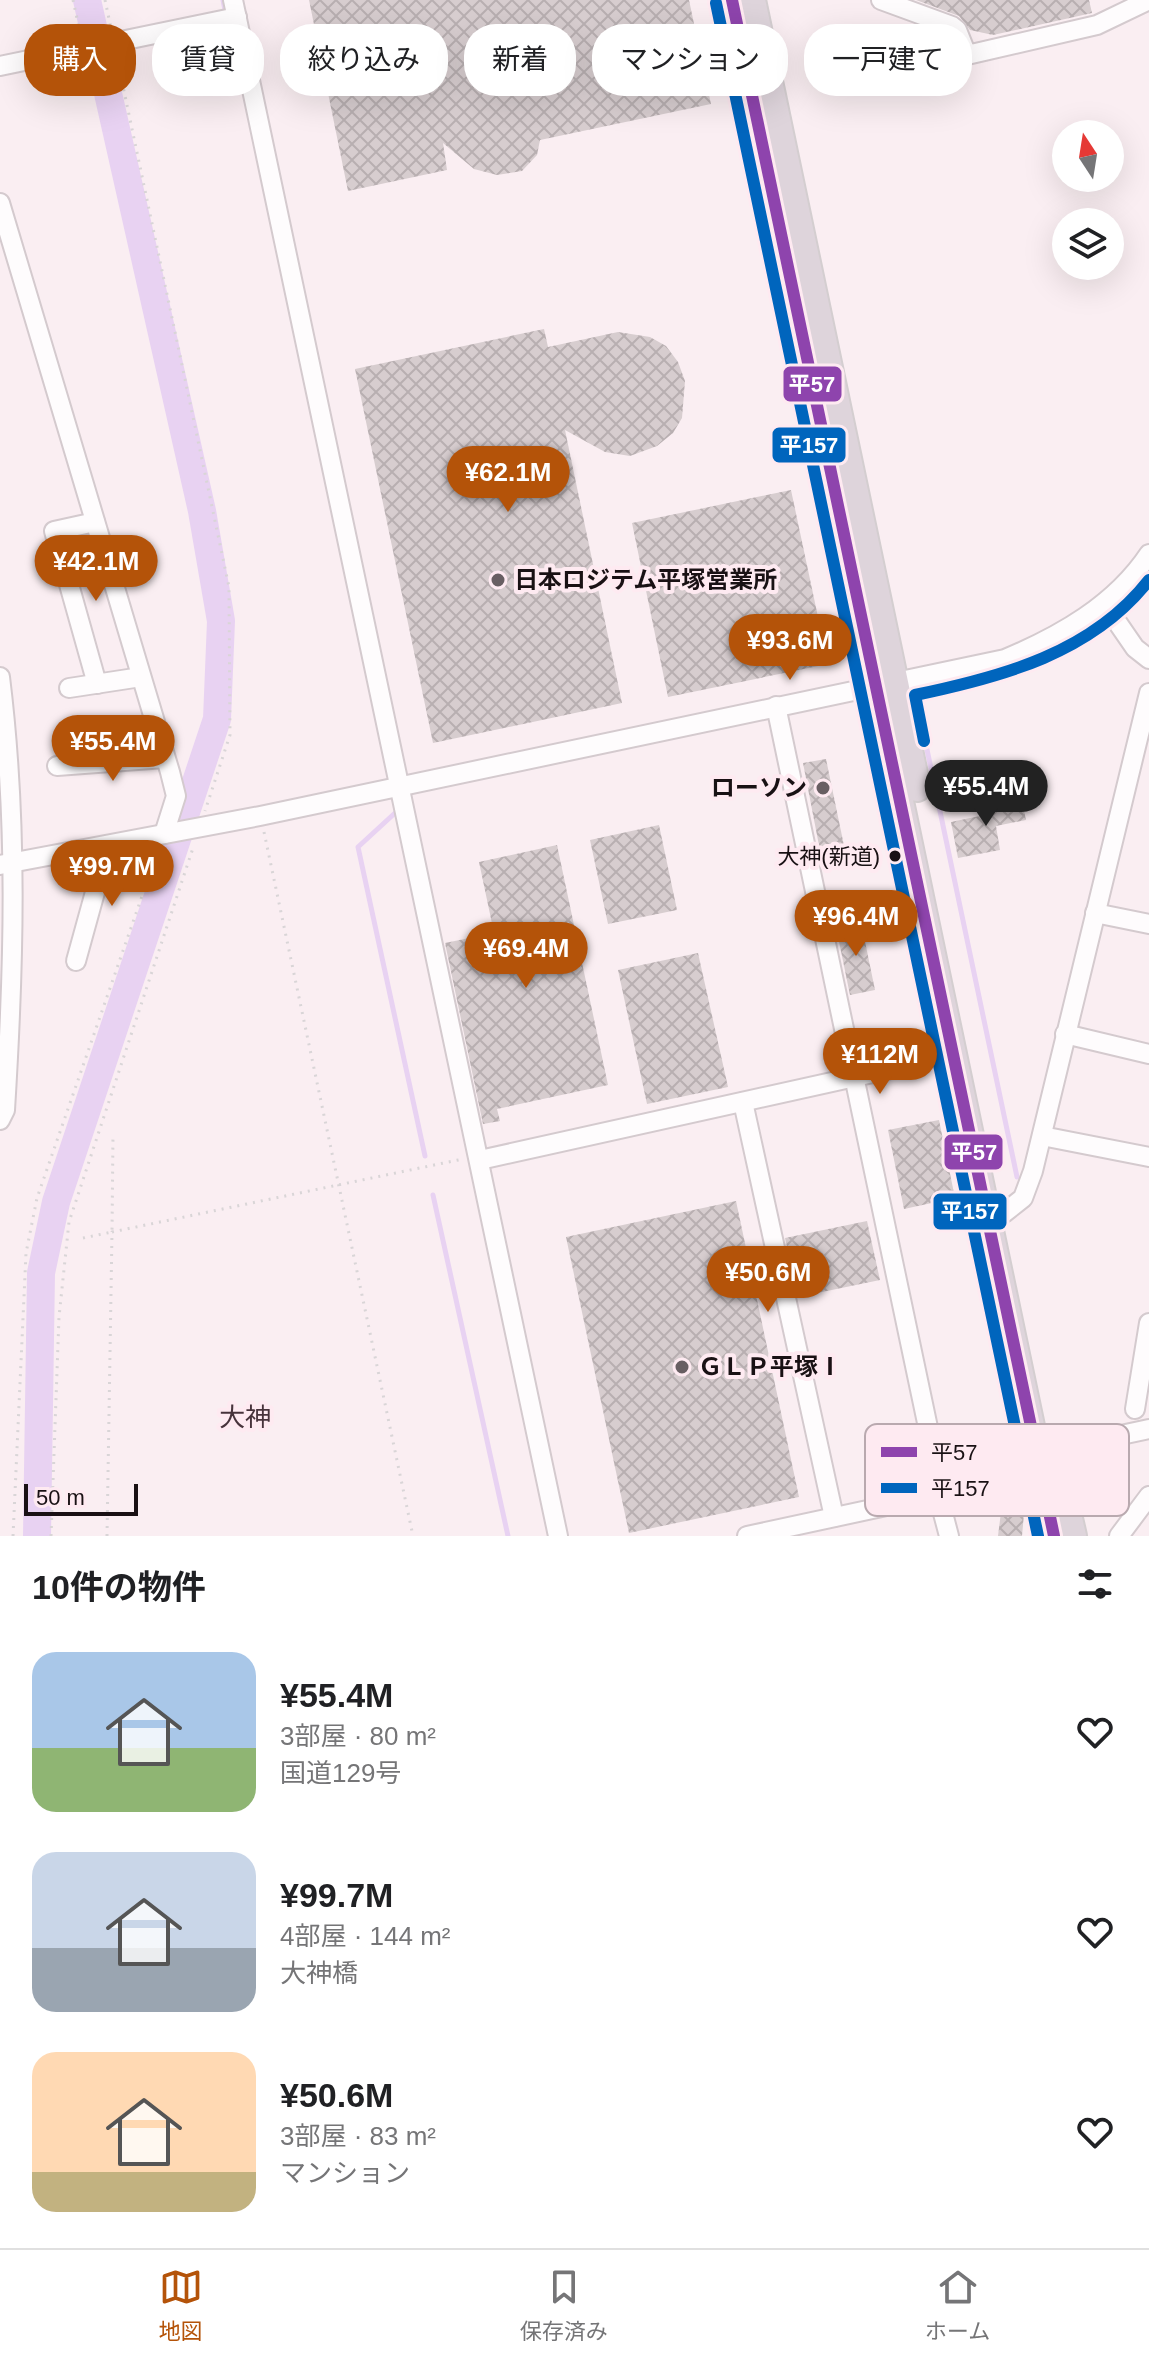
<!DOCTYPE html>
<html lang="ja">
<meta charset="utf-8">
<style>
:root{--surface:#fff;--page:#f2f2f2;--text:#202124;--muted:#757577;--line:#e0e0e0;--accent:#b45309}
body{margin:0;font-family:Arial,"Noto Sans JP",sans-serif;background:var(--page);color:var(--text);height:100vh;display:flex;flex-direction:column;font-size:30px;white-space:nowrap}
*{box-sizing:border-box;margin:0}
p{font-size:26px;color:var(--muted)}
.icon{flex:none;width:44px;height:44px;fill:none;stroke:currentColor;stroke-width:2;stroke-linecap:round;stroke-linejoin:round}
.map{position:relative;height:1536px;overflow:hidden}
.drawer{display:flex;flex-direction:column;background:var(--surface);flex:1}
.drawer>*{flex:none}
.banner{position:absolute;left:24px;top:24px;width:1102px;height:72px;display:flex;gap:16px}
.needle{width:52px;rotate:348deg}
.buttons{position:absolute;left:1052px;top:120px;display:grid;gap:16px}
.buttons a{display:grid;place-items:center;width:72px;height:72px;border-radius:50%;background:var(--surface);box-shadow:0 8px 32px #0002;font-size:40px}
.scale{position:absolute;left:24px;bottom:20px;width:114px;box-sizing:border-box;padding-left:8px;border:4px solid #191114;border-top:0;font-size:22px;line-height:28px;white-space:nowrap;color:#191114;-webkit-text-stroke:6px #feeaf1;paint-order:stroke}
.price{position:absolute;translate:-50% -68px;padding:0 18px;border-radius:28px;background:var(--accent);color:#fff;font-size:26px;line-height:52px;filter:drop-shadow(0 2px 4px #0008)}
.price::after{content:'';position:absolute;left:50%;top:48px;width:24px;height:18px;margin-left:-12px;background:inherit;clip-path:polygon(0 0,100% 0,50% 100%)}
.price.on{background:#222;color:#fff}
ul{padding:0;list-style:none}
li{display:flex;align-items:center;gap:24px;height:200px;padding:0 32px}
li span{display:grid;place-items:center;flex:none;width:224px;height:160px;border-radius:24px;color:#555}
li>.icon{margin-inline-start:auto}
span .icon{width:96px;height:96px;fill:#fffc;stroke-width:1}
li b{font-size:34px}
h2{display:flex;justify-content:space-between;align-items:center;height:96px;padding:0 32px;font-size:34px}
.chip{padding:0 28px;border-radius:32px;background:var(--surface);box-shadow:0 8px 32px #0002;font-size:28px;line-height:72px}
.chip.on{background:var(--accent);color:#fff}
.menu{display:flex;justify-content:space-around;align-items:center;height:112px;border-top:2px solid var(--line);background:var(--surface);font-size:22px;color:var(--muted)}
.menu a{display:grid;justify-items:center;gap:4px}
.menu .on{color:var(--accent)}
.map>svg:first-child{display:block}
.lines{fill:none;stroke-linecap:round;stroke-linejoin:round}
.stream{stroke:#e8d2f2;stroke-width:5}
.river{stroke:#e8d2f2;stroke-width:28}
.building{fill:url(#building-cross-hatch)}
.minor-casing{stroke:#d4cace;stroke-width:22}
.highway-casing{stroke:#d4ced0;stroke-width:30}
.path{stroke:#d9d5d7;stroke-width:3;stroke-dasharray:2 6;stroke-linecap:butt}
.minor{stroke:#fefcfd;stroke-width:18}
.highway{stroke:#ded4db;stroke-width:26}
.bus-1-casing{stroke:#feeaf1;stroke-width:18}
.bus-2-casing{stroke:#feeaf1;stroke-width:18}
.bus-1{stroke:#8e44ad;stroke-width:12}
.bus-2{stroke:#0065bd;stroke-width:12}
.poi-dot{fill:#685e62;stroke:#feeaf1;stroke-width:3}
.bus-dot{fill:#191114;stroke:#feeaf1;stroke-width:3}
.labels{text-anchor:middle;stroke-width:8;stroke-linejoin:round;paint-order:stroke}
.bus-label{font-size:22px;fill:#191114;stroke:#feeaf1;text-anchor:end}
.poi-label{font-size:24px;font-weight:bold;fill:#191114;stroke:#feeaf1;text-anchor:start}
.neighbourhood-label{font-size:26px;fill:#47333b;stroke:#feeaf1}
.key{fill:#feeaf1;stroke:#b9a9af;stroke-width:2}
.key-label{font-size:22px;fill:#191114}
.line-badge{stroke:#feeaf1;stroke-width:3}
.badge-label{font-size:22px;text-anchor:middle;font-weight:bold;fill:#fff}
</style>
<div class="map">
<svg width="1149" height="1536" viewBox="0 0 1149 1536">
<defs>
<pattern id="building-cross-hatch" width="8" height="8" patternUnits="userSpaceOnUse" patternTransform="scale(2)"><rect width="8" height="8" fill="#d7cdcf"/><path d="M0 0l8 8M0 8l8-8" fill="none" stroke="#b8afb1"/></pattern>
</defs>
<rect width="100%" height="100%" fill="#faeef2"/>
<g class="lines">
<g class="stream">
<path d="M 223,0 L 225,10"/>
<path d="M 917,702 L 1017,1177"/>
<path d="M 395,813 L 358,847 L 425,1156"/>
<path d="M 433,1195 L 508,1536"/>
</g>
<path class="river" d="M 37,1536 L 41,1273 L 56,1202 L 217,719 L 221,621 L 202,511 L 87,0"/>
</g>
<g class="building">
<path d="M 309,0 L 689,0 L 711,104 L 540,140 L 537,155 L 522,171 L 497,175 L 474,169 L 443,143 L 447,170 L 348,191 Z"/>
<path d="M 916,0 L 1089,0 L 1092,13 L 993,35 L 970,30 L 959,16 Z"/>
<path d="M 544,329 L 548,347 L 618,332 L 650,337 L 666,346 L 678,362 L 685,381 L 682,418 L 673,433 L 657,446 L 630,456 L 605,452 L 565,430 L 622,703 L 433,743 L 355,369 Z"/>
<path d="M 791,490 L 828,664 L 668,697 L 632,523 Z"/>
<path d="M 826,759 L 847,860 L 823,866 L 803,763 Z"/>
<path d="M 1021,796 L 1026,820 L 996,826 L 1000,850 L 958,858 L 951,822 L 994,813 L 992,802 Z"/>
<path d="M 659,825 L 677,910 L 608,924 L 590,840 Z"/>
<path d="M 557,845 L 608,1085 L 497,1109 L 500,1121 L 483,1124 L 445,943 L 494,933 L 479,862 Z"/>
<path d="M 861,922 L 875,990 L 850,995 L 836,927 Z"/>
<path d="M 698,953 L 728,1087 L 647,1104 L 618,970 Z"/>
<path d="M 939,1120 L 955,1198 L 904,1209 L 888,1130 Z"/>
<path d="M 736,1201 L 799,1497 L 629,1533 L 566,1237 Z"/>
<path d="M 867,1221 L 880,1280 L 798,1297 L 785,1238 Z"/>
<path d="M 1001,1512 L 1024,1514 L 1022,1536 L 998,1536 Z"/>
</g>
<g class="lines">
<defs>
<g id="minor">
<path d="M 233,0 L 558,1536"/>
<path d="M 881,0 L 952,26 L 957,30 L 967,55 L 1097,25 L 1149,0"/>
<path d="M 0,66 L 237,17"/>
<path d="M 0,203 L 170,772 L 176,796 L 164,834"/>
<path d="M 95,522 L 54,531 L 97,684"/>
<path d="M 1104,603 L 1135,648 L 1149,659"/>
<path d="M 0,677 C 18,821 14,965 5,1110 L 0,1120"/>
<path d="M 69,688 L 141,677"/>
<path d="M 57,766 L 165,758"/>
<path d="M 0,865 L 260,816 L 1005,659 C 1060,636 1115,605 1149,554"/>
<path d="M 1095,913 L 1149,924"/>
<path d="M 76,961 L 108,845"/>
<path d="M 1065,1034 L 1149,1054"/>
<path d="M 743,1102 L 834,1517"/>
<path d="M 1042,1136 L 1149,1157"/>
<path d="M 480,1160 L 954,1055"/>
<path d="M 1004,1213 L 1023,1198 L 1033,1171 L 1149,693"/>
<path d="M 1135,1409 L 1149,1323"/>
<path d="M 747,1536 L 942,1494 L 776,706"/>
<path d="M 949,1536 L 940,1502 L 948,1490 L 1037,1453 L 1149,1429"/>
<path d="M 1119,1536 L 1149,1496"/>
</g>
<g id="highway">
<path d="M 732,0 L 1054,1536"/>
<path d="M 752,0 L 917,788"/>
<path d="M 1056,1462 L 1073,1536"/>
</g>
</defs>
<use href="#minor" class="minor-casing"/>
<use href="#highway" class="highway-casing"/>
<g class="path">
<path d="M 73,0 L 80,32"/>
<path d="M 105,0 L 111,28"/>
<path d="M 117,58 L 229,587 L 230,735 L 205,811"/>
<path d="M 264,832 L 413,1536"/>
<path d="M 83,1238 L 112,1232 L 113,1134"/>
<path d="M 13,1536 L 26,1253 L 37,1198 L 157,853"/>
<path d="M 51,1536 L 59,1317 L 69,1222 L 194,845"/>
<path d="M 107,1536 L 112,1232 L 463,1159"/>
</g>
<use href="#minor" class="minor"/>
<use href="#highway" class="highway"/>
<defs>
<path id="bus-1" d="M 732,0 L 1054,1536"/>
<g id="bus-2">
<path d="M 716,3 L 1038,1536"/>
<path d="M 924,741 L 915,695 C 1002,677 1092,653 1149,580"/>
</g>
</defs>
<use href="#bus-1" class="bus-1-casing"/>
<use href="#bus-2" class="bus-2-casing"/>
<use href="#bus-1" class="bus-1"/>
<use href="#bus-2" class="bus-2"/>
</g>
<g class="poi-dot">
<circle cx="498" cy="580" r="8"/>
<circle cx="823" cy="788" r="8"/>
<circle cx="682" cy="1367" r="8"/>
</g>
<circle class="bus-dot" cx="895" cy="856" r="7"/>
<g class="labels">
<g class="bus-label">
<text x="880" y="864">大神(新道)</text>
</g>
<g class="poi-label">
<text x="514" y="588">日本ロジテム平塚営業所</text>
<text x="807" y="796" text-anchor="end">ローソン</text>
<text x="698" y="1375">ＧＬＰ平塚Ⅰ</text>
</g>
<g class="neighbourhood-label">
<text x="245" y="1426">大神</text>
</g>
</g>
<rect x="865" y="1424" width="264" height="92" rx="12" class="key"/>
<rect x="881" y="1447" width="36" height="10" fill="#8e44ad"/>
<rect x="881" y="1483" width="36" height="10" fill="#0065bd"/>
<g class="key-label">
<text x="931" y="1460">平57</text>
<text x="931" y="1496">平157</text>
</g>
<g class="line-badge">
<rect x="782" y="365" width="61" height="38" rx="8" fill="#8e44ad"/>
<rect x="771" y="426" width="76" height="38" rx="8" fill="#0065bd"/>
<rect x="943" y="1133" width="61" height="38" rx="8" fill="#8e44ad"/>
<rect x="932" y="1192" width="76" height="39" rx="8" fill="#0065bd"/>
</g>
<g class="badge-label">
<text x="812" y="392">平57</text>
<text x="809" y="453">平157</text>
<text x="974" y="1160">平57</text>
<text x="970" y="1219">平157</text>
</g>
</svg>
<div class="buttons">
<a><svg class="needle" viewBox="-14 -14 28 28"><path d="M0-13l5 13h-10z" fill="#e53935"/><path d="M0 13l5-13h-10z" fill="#757577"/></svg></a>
<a><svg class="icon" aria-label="layers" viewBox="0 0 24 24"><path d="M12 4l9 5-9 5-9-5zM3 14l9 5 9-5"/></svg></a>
</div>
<div class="scale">50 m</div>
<b class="price" style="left:508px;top:514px">¥62.1M</b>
<b class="price" style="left:96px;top:603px">¥42.1M</b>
<b class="price" style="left:790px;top:682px">¥93.6M</b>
<b class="price" style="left:113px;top:783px">¥55.4M</b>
<b class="price on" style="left:986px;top:828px">¥55.4M</b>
<b class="price" style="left:112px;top:908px">¥99.7M</b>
<b class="price" style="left:856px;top:958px">¥96.4M</b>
<b class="price" style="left:526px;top:990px">¥69.4M</b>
<b class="price" style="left:880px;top:1096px">¥112M</b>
<b class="price" style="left:768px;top:1314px">¥50.6M</b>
<div class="banner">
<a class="chip on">購入</a>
<a class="chip">賃貸</a>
<a class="chip">絞り込み</a>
<a class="chip">新着</a>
<a class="chip">マンション</a>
<a class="chip">一戸建て</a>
</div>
</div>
<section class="drawer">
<h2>10件の物件<svg class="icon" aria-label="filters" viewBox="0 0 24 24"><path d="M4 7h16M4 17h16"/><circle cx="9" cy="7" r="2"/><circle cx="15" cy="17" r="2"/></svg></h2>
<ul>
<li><span style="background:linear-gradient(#a9c7e8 60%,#8fb573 0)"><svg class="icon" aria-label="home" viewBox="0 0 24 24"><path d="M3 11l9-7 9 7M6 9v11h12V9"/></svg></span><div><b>¥55.4M</b><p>3部屋 · 80 m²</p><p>国道129号</p></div><svg class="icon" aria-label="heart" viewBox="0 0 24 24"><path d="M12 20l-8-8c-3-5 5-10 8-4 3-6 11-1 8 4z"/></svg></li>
<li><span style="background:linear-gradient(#c9d6e8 60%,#9aa5b1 0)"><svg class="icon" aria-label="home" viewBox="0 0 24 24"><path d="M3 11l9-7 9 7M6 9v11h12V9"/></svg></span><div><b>¥99.7M</b><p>4部屋 · 144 m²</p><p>大神橋</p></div><svg class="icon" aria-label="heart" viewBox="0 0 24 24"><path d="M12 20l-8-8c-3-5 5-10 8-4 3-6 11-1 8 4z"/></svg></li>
<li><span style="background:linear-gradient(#ffd9b3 75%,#c2b280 0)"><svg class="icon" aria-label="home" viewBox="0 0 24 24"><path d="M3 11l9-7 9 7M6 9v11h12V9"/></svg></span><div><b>¥50.6M</b><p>3部屋 · 83 m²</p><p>マンション</p></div><svg class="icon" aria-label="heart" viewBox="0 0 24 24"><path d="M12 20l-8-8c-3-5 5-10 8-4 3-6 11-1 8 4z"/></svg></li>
</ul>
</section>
<nav class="menu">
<a class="on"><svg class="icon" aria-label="map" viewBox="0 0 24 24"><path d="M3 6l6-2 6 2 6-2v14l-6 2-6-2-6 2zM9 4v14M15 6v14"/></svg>地図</a>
<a><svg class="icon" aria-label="saved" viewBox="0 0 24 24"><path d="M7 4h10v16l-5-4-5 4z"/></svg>保存済み</a>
<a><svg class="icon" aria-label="home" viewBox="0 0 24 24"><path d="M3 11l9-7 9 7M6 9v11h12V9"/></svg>ホーム</a>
</nav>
